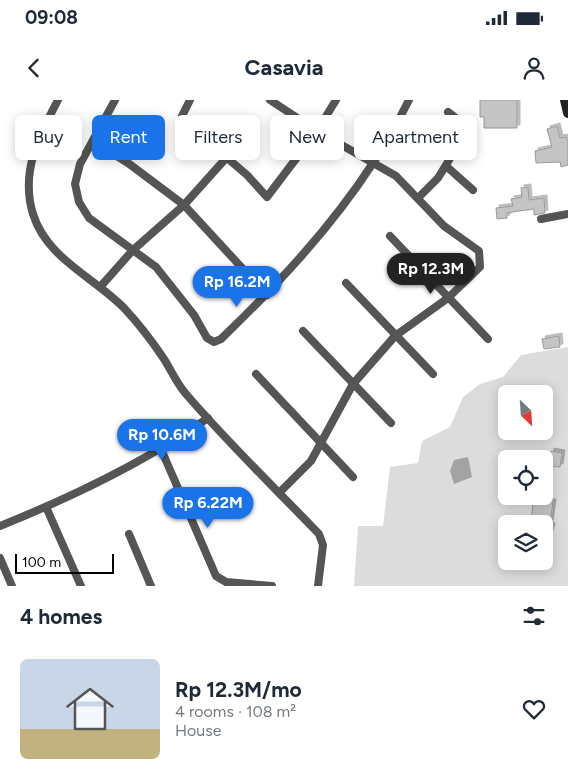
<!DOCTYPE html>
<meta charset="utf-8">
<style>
:root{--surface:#fff;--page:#f2f2f3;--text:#1f2937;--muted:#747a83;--line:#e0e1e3;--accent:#1a73e8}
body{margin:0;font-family:Figtree,sans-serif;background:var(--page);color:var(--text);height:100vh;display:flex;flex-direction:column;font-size:19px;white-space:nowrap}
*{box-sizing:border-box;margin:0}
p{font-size:16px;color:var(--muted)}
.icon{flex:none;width:28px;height:28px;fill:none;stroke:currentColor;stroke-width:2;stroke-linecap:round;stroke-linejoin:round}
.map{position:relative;height:486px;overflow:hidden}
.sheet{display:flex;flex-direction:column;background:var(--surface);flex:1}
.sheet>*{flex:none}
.hud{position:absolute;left:15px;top:15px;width:539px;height:45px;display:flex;gap:10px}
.needle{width:32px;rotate:155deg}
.fabs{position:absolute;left:498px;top:285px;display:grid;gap:10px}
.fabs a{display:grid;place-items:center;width:55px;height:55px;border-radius:8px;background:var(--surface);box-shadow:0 2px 12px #0003;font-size:25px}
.scale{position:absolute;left:15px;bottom:12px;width:99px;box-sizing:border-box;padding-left:5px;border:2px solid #000;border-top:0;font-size:14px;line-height:18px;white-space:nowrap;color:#000;-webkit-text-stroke:4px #fff;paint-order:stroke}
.price{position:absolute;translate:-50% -42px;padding:0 11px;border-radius:18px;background:var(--accent);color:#fff;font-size:16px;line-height:32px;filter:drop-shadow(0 1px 2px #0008)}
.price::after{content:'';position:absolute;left:50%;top:30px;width:15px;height:11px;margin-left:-8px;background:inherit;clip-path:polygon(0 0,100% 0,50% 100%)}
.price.current{background:#222;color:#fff}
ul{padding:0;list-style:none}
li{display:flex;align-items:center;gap:15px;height:125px;padding:0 20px}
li+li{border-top:1px solid var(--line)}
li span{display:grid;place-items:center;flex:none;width:140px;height:100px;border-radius:8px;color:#555}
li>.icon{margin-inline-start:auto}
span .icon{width:60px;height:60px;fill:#fffc;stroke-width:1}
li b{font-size:21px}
h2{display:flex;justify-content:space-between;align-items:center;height:60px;padding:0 20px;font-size:21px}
.pill{padding:0 18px;border-radius:8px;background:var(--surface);box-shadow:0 2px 12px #0003;font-size:18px;line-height:45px}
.pill.current{background:var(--accent);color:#fff}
.status{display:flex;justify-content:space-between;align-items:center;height:35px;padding:0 25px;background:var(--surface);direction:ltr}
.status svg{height:14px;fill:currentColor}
header{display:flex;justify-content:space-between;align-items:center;height:65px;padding:0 20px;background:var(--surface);font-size:22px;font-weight:700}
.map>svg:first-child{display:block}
.green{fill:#dcdcdc;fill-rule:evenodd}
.water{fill:#a3a3a3}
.building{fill:#c4c4c4;stroke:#999;filter:url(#shadow)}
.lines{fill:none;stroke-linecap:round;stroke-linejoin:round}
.street{stroke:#555;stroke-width:8}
.secondary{stroke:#222;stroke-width:10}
</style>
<div class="status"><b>09:08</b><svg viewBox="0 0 49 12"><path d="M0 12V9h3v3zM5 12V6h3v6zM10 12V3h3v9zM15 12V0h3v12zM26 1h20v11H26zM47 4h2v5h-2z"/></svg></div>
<header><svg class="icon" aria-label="back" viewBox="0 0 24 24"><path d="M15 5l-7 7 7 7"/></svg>Casavia<svg class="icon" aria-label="person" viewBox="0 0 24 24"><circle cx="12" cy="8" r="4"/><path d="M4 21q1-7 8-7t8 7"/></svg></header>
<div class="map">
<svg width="568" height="486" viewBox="0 0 568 486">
<defs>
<filter id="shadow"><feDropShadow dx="3" dy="-3" stdDeviation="0" flood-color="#0004"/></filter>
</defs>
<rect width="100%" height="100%" fill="#fff"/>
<path class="green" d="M 568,247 L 568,486 L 354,486 L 358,426 L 383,426 L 390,367 L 418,363 L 422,341 L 450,327 L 463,297 L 480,284 L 503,277 L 521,255 ZM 506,294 L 544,294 L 544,331 L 506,331 ZM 506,359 L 544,359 L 544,396 L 506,396 ZM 506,424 L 544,424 L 544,461 L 506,461 Z"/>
<path class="water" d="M 468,357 L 472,377 L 454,384 L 450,371 L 454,360 Z"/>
<g class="building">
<path d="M 480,0 L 517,0 L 517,28 L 484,28 L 484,17 L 480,17 Z"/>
<path d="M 557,26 L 560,38 L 566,37 L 568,41 L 568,65 L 561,67 L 560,62 L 536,63 L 535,51 L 552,47 L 547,29 Z"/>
<path d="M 528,87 L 529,100 L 544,98 L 545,113 L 534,115 L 534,109 L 519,111 L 507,113 L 507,118 L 497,119 L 496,108 L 513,106 L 511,99 L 522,97 L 521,88 Z"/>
<path d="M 559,236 L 560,247 L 544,249 L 542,239 Z"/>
<path d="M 551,351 L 562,353 L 560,367 L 549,366 Z"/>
<path d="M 533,401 L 553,402 L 550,425 L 552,426 L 547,444 L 544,444 L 544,424 L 531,424 Z"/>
</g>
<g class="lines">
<g class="street">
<path d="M 58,0 C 39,36 20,72 33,114 C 47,159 94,177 124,208 C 139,224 152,241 164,259 C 171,270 177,284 186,294 C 228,343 275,388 319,434 L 323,445 L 318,486"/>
<path d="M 115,0 L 80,64 L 75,84 L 79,102 L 89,118 L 156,167 L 194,215 L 207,238 L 214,242 L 221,239 C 277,185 330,129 373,63 C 387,43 398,21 409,0"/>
<path d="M 190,0 L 182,16 L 183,20 L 247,75 L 267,97 L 317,31 L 336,0"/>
<path d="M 270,0 L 317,31 L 396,76 L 444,126 L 479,151 L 480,167 L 448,198 L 395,236 L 353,284 L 311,361 L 279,393"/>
<path d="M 93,41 L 128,63 L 184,105 L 267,195"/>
<path d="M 446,66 L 473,90"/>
<path d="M 418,98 L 438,78 L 465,34 L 461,22 L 448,12"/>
<path d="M 541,119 L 568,114"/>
<path d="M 390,136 L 488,239"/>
<path d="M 346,183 L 433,274"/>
<path d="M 101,186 L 133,150 L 184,105 L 227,57"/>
<path d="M 303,231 L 391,323"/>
<path d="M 256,274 L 353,377"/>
<path d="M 161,349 L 216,476 L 226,482 L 272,486"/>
<path d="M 46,407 L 81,486"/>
<path d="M 0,426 C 72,397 145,362 208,318"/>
<path d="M 129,434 L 151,486"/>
<path d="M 0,458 L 12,486"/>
</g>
<path class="secondary" d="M 565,0 L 568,13"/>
</g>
</svg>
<div class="fabs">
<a><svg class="needle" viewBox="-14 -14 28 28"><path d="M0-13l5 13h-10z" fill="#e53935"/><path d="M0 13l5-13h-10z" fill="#747a83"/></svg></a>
<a><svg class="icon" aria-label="locate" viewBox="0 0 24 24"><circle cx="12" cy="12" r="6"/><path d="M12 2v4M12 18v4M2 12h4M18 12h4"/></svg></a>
<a><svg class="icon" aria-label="layers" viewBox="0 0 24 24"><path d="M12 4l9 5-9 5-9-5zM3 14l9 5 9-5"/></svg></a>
</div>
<div class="scale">100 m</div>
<b class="price current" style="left:431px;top:195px">Rp 12.3M</b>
<b class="price" style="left:237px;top:208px">Rp 16.2M</b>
<b class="price" style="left:162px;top:361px">Rp 10.6M</b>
<b class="price" style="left:208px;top:429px">Rp 6.22M</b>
<div class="hud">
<a class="pill">Buy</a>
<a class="pill current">Rent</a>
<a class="pill">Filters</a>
<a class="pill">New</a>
<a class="pill">Apartment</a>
</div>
</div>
<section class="sheet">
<h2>4 homes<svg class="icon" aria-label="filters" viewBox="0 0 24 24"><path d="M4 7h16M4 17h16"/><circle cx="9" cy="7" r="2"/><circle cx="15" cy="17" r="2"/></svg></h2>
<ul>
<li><span style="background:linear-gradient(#c9d6e8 70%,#c2b280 0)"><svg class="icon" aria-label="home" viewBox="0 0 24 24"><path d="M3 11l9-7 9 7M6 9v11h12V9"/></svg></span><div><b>Rp 12.3M/mo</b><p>4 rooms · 108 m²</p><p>House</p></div><svg class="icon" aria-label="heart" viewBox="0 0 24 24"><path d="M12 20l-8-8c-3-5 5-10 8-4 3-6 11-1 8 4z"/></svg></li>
</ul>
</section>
